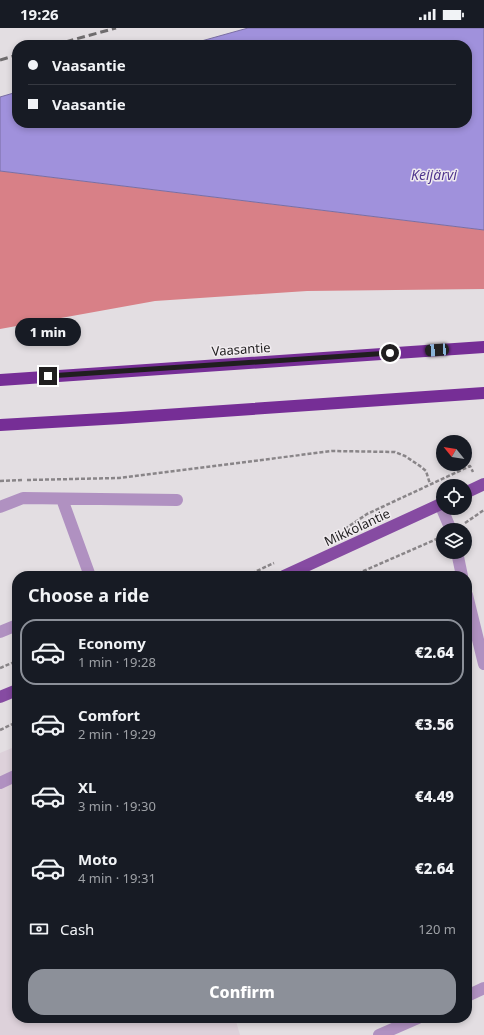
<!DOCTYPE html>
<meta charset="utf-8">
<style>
:root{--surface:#171b24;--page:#242831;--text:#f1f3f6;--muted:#9ea1a6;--line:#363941;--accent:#8c9099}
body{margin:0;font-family:"Noto Sans",sans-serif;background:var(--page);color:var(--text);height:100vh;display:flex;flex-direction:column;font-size:15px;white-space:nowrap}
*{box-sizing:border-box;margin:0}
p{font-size:13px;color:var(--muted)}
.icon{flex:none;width:22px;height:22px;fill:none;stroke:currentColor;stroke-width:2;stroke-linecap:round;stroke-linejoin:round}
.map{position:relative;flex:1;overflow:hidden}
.details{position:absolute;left:12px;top:543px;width:460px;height:452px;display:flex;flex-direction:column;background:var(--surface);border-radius:16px;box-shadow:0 2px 6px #0003}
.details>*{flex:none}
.guide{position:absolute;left:12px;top:12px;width:460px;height:88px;border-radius:16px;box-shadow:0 2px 6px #0003;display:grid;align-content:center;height:88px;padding:0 16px;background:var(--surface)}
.needle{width:26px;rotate:300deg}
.controls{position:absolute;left:436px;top:407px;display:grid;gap:8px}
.controls a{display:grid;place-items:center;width:36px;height:36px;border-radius:50%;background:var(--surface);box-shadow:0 2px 6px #0003;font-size:20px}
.end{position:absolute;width:18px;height:18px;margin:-9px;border:5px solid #201e1f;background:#fff;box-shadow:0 0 0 2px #fff}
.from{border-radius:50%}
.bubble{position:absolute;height:28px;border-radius:14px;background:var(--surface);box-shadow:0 2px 6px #0003;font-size:13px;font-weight:800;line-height:28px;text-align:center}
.car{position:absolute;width:12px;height:24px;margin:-12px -6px;border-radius:5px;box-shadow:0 0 3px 1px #0007;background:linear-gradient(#222 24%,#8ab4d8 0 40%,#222 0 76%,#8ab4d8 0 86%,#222 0)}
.guide b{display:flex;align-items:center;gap:14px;height:38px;font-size:15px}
.guide b+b{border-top:1px solid var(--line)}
.guide i{width:10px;height:10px;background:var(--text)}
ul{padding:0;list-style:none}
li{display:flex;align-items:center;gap:12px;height:66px;margin:0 8px 6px;padding:0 8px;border:2px solid transparent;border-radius:16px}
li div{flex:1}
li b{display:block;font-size:15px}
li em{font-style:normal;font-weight:800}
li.current{border-color:var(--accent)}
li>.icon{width:36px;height:36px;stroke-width:1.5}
h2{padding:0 16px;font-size:18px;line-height:48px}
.pay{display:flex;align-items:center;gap:10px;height:44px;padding:0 16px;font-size:15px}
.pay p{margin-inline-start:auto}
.cta{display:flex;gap:8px;margin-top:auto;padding:8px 16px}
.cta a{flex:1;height:46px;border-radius:16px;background:var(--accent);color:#fff;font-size:16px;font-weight:800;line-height:46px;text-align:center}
.status{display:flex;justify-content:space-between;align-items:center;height:28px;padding:0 20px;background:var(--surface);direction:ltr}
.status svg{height:11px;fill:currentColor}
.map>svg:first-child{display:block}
.built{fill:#ddd1da}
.forest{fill:#d88087}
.water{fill:#a091dc;stroke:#7a6ea3}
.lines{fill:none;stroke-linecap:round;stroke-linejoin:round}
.path{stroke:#898588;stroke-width:2.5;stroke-dasharray:4 2;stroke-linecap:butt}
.minor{stroke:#b091c1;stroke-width:12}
.major{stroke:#864ba2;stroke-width:12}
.highway{stroke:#762e96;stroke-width:12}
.rail{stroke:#6f6c6e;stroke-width:3;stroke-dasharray:8 4;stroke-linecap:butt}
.route{stroke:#201e1f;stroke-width:5}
.labels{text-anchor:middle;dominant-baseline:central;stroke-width:3;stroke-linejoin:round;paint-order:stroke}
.street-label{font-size:13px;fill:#201e1f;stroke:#f0ebef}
.water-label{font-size:14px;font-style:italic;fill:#50368e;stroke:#f0ebef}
</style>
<div class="status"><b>19:26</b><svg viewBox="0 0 49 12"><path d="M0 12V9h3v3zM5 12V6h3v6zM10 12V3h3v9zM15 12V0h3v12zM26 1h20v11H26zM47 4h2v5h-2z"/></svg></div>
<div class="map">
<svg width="484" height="1007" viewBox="0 0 484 1007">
<rect width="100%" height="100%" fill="#e3dee2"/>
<path class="built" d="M17,718V990H235L240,1007H0V725Z"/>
<path class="forest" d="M0,143L484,202V261L307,263L155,273L0,301Z"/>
<path class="water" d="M248,0H484V202L0,143V69L17,64V95H467V17H187Z"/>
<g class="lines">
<path class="path" d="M27,452L119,450L332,423L395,424L405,428L420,438L426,443L430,456
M0,453L22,452
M465,495L484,482
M345,501L367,486L470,438L473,444
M246,548L274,535
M352,548L439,510
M0,640L17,633
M0,702L17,694"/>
<path class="minor" d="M62,471L90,548
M440,476L451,502
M0,479L23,470L177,472
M457,524L462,548
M467,567L484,636
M0,604L17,597
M0,755L17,747
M467,968L484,960
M379,1007L418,990"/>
<path class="major" d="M465,465L484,456
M284,548L443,475
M0,669L17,662"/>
<path class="highway" d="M0,352L484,319
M0,397L121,390L484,365"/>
<path class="rail" d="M54,17L116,0
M0,32L17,27"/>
</g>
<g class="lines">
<path class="route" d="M48,348L390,325"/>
</g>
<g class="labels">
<g class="street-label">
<text transform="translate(241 321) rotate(-4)">Vaasantie</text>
<text transform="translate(357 499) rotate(-25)">Mikkolantie</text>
</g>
<g class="water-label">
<text x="434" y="146">Keijärvi</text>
</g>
</g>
</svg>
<div class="controls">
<a><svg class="needle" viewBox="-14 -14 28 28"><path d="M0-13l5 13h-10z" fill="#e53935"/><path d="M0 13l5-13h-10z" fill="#9ea1a6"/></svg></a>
<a><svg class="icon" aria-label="locate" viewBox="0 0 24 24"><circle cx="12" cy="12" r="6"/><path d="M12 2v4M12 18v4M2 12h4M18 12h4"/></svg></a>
<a><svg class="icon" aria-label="layers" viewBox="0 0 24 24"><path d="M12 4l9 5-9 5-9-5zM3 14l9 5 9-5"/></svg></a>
</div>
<i class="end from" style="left:390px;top:325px"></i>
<i class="end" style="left:48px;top:348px"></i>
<div class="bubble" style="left:15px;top:290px;width:66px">1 min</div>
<i class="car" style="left:437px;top:322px;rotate:266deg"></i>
<div class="guide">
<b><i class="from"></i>Vaasantie</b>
<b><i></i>Vaasantie</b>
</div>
<section class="details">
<h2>Choose a ride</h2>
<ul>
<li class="current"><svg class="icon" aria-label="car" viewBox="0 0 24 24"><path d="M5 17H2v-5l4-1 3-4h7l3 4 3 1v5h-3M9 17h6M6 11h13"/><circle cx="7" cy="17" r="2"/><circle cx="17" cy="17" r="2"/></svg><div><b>Economy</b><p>1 min · 19:28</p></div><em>€2.64</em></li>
<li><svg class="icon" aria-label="car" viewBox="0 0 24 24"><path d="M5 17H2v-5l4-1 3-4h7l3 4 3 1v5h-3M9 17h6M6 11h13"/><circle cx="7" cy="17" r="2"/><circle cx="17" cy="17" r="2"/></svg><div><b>Comfort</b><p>2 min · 19:29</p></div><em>€3.56</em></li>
<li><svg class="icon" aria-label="car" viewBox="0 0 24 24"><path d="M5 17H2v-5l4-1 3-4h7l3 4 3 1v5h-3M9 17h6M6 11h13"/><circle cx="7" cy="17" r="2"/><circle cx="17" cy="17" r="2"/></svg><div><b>XL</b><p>3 min · 19:30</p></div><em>€4.49</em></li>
<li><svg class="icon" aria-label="car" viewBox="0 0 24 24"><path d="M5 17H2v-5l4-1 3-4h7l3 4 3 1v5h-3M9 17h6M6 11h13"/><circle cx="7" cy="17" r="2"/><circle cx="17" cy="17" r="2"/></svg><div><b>Moto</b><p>4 min · 19:31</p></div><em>€2.64</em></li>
</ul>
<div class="pay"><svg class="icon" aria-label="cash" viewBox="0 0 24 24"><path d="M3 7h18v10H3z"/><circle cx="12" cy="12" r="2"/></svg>Cash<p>120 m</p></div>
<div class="cta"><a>Confirm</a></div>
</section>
</div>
